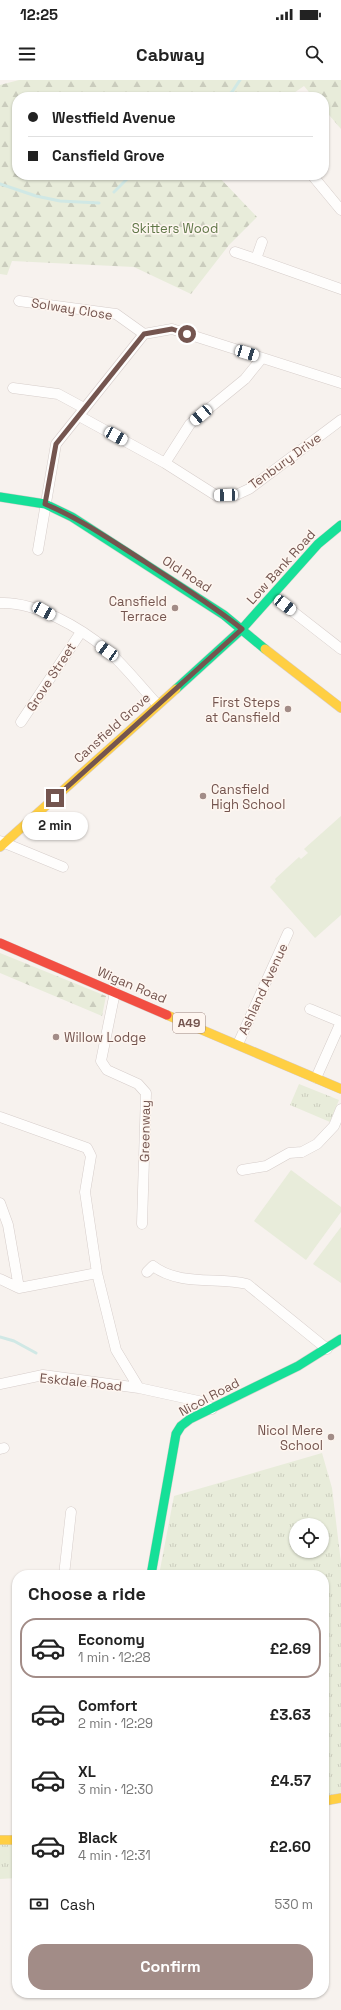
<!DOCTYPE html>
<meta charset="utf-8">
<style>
:root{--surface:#fff;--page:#f6f6f6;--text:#222;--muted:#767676;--line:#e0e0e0;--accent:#a28c87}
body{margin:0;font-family:"Space Grotesk",sans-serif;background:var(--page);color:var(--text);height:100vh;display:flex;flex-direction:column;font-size:15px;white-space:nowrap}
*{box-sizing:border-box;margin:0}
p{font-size:13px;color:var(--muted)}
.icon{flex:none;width:22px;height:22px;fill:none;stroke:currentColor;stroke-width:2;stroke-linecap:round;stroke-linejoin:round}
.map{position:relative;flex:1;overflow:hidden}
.drawer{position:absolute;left:12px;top:1490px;width:317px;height:428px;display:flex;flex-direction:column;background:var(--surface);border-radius:16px;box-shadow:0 1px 3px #0004}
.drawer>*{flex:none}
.banner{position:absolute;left:12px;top:12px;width:317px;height:88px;border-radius:16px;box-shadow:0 1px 3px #0004;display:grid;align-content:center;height:88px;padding:0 16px;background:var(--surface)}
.tools{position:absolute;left:289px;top:1438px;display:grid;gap:8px}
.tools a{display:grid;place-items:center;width:40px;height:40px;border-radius:50%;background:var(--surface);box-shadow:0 1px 3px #0004;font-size:20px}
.end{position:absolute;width:18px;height:18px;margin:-9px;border:5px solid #74554f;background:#fff;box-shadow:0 0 0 2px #fff}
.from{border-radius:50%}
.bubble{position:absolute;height:28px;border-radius:14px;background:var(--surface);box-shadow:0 1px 3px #0004;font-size:13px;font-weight:700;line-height:28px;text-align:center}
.car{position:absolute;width:12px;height:24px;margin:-12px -6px;border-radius:5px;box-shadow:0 0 3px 1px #0007;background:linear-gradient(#fff 24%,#345 0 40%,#fff 0 76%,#345 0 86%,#fff 0)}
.banner b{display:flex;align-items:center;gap:14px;height:38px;font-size:15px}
.banner b+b{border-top:1px solid var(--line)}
.banner i{width:10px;height:10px;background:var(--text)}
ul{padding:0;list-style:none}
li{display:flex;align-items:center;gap:12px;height:60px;margin:0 8px 6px;padding:0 8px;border:2px solid transparent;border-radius:16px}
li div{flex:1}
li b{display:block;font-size:15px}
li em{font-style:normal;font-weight:700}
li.on{border-color:var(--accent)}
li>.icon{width:36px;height:36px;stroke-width:1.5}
h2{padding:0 16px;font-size:18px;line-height:48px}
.pay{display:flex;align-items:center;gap:10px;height:44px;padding:0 16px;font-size:15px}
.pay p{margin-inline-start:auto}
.button{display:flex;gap:8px;margin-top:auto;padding:8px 16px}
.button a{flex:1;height:46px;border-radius:16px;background:var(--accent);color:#fff;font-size:16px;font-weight:700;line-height:46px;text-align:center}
.status{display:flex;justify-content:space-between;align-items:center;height:28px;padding:0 20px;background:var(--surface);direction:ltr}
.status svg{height:11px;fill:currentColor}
header{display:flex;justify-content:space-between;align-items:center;height:52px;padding:0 16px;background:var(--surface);font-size:18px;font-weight:700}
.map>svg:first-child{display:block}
.grass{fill:url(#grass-tufts);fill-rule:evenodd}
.forest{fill:url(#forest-firs)}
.garden{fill:#e8ecda}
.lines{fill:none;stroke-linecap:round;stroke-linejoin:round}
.stream{stroke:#d0e8e5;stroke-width:3}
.street-casing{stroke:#d6cdca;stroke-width:11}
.fast-casing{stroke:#d7cdca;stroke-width:10}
.slow-casing{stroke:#d7cdca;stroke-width:10}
.jam-casing{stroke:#d7cdca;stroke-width:10}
.street{stroke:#fefdfc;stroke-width:10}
.fast{stroke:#16e098;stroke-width:9}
.slow{stroke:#ffcf43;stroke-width:9}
.jam{stroke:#f24e42;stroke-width:9}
.route{stroke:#74554f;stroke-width:5}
.poi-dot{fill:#a28c87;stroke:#fef6f0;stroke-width:1.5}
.labels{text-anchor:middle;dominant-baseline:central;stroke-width:3;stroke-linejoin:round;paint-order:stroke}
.shield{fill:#fef6f0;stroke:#9d857f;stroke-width:1}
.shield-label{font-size:12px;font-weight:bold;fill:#74554f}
.park-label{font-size:13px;fill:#607848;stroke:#fef6f0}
.street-label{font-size:13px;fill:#74554f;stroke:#fef6f0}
.poi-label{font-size:13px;fill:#74554f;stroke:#fef6f0;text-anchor:end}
</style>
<div class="status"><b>12:25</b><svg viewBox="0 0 49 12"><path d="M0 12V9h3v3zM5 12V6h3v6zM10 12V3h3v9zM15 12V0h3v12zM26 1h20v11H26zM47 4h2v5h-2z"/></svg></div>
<header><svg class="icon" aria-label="menu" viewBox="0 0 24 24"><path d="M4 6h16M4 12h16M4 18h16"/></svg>Cabway<svg class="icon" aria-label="search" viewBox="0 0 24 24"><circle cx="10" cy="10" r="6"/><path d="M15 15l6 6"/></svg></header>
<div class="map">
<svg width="341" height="1930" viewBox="0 0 341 1930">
<defs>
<pattern id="grass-tufts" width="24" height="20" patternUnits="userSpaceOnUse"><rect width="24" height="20" fill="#e8ecda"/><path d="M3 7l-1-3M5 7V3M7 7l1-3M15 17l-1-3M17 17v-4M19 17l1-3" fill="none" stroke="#caccbd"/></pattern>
<pattern id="forest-firs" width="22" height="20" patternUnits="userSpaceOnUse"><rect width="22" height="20" fill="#e8ecda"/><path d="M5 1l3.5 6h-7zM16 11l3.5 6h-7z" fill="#caccbd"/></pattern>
</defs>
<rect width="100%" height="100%" fill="#f7f2ee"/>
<path class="grass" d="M299,1004L339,1020L330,1042L290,1025Z
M322,1373L332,1408L341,1483V1713L324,1719V1495H159L174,1416ZM296,1445H322V1471H296Z
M0,1761L17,1762V1798L0,1799Z"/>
<path class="forest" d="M19,0H341V49L324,29V17H313L304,6L288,17H17V95H217L257,137L229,165L191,214L134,187L12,181L7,195L0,194V5Z
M0,873L106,916L102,936L0,893Z"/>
<path class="garden" d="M341,736V835L315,858L270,807L276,801L275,799L299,777L301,779L308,773L304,769Z
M291,1090L341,1127V1132L306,1180L254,1141Z
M341,1147V1203L313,1184Z"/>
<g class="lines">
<path class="stream" d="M226,17L232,12L240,0
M0,104L36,116L60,121L99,123
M114,112L131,95
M0,1257L14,1261L36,1273"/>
<g class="street-casing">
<path id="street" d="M312,95L341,130
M235,172L256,179L262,162
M256,179L341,209
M19,221L116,234L144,254
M13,308L58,314L84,328
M79,336L165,383L217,416L236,415L249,409L341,340
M165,383L190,344L245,299L262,278
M38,470L56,364L144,254L172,249L341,303
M273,516L341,569
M0,523C35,521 81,548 107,570C125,586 141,607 157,624
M21,642L81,552
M0,761L63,787
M115,912L101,981L107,990L138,1004L146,1013L142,1144
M310,929L341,942
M238,964L288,853
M316,998L341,942
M0,1037L87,1068L91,1076L85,1112L97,1193L116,1270L139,1308
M242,1090L266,1086L289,1073L302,1072L317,1064L334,1046L341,1029
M0,1123L8,1145L19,1208L97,1193
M147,1192L153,1186C179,1206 217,1197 247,1204L327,1269
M0,1199L19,1208
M0,1304L43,1295L139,1308L203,1322L212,1329
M0,1369L4,1368
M64,1495L71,1432"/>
</g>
<g class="fast-casing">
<path id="fast" d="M0,417L45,424L72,437L224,535L265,569
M176,609L242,549L318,464L341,445
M151,1495L176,1354L181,1346L190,1339L298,1286L341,1259"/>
</g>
<g class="slow-casing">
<path id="slow" d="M265,569L341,628
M0,767L176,609
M167,935L341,1009
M324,1721L341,1718
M0,1760H17"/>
</g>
<g class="jam-casing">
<path id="jam" d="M0,863L167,935"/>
</g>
<use href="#street" class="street"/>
<use href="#fast" class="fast"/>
<use href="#slow" class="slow"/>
<use href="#jam" class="jam"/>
</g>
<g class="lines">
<path class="route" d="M55,718L242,549C211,524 178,504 145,482C112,461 81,439 45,424L56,364L144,254L172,249L187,254"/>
</g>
<g class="poi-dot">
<circle cx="175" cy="528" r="4"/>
<circle cx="288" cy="629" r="4"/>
<circle cx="203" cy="716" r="4"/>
<circle cx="56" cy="957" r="4"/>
<circle cx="331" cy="1357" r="4"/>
</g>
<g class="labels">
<rect class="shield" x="173" y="933" width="32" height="20" rx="3"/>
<g class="shield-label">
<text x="189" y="943">A49</text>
</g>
<g class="park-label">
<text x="175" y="148">Skitters Wood</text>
</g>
<g class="street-label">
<text transform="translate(72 229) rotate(9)">Solway Close</text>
<text transform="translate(285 381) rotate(-36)">Tenbury Drive</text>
<text transform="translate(281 487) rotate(-48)">Low Bank Road</text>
<text transform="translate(187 494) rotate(33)">Old Road</text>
<text transform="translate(51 597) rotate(-57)">Grove Street</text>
<text transform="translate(112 648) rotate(-42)">Cansfield Grove</text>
<text transform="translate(132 905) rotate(23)">Wigan Road</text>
<text transform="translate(263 909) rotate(-65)">Ashland Avenue</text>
<text transform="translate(145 1051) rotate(-89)">Greenway</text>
<text transform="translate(81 1302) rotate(6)">Eskdale Road</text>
<text transform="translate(209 1317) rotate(-28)">Nicol Road</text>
</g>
<g class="poi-label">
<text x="167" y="521">Cansfield<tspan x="167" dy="15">Terrace</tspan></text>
<text x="280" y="622">First Steps<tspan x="280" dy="15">at Cansfield</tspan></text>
<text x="211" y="709" text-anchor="start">Cansfield<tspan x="211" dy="15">High School</tspan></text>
<text x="64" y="957" text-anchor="start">Willow Lodge</text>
<text x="323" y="1350">Nicol Mere<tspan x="323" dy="15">School</tspan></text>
</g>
</g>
</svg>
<div class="tools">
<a><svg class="icon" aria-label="locate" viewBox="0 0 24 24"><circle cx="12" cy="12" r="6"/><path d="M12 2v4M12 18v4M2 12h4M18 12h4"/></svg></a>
</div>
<i class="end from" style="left:187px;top:254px"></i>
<i class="end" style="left:55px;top:718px"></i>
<div class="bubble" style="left:22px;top:732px;width:66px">2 min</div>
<i class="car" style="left:247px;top:273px;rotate:107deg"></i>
<i class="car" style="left:201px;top:335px;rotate:230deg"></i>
<i class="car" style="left:116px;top:356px;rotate:119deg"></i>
<i class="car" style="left:226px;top:415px;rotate:268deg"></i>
<i class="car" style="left:285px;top:525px;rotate:128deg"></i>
<i class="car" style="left:44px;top:531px;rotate:119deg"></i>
<i class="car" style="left:107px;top:571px;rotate:305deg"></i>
<div class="banner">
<b><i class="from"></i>Westfield Avenue</b>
<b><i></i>Cansfield Grove</b>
</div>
<section class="drawer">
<h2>Choose a ride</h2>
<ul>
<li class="on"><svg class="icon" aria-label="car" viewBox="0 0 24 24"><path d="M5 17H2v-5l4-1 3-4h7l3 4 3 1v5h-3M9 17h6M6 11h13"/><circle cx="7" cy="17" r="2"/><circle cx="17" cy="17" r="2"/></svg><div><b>Economy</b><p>1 min · 12:28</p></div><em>£2.69</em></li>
<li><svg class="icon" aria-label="car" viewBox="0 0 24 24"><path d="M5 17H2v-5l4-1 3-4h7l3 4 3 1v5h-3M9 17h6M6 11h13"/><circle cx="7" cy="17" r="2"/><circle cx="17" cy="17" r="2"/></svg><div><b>Comfort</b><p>2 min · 12:29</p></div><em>£3.63</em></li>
<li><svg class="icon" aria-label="car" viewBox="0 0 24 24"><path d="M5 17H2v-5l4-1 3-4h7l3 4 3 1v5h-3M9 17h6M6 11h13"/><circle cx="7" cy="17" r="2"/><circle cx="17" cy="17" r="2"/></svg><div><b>XL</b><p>3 min · 12:30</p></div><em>£4.57</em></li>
<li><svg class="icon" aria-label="car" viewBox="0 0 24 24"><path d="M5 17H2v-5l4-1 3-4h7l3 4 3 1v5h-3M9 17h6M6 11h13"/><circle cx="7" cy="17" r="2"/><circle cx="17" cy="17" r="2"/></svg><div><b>Black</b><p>4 min · 12:31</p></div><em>£2.60</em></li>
</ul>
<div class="pay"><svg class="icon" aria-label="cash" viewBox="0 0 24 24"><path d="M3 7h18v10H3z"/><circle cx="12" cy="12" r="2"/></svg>Cash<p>530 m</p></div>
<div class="button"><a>Confirm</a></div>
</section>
</div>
